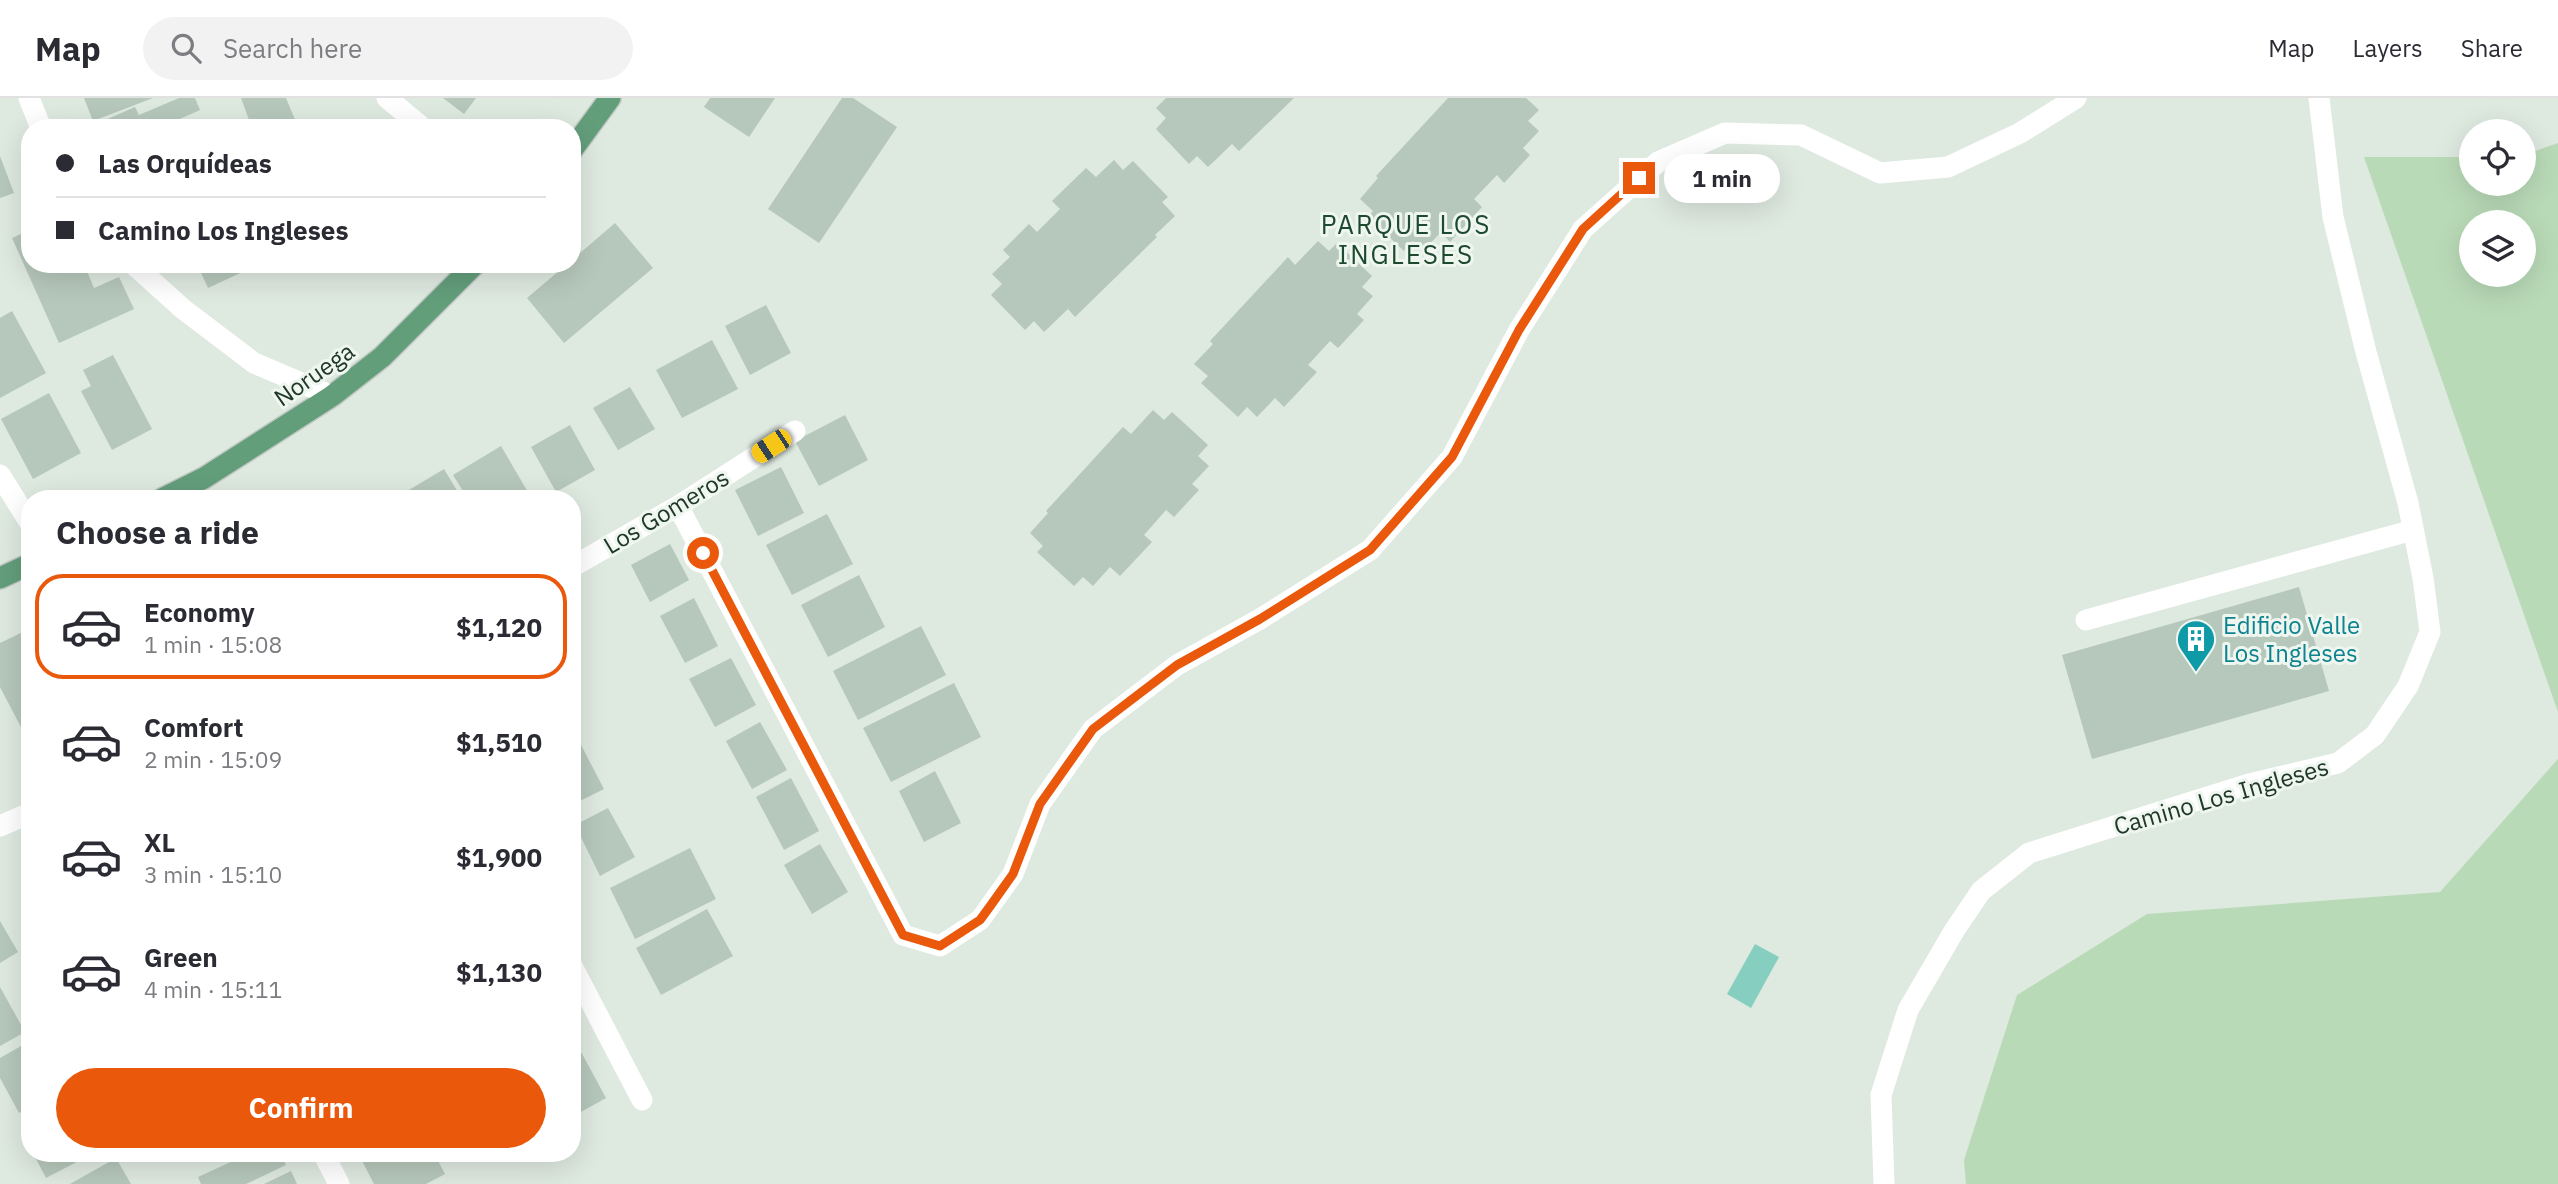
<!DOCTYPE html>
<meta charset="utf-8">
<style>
:root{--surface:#fff;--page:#f2f2f3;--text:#2b2b33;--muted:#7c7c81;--line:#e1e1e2;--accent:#ea580c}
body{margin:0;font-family:"IBM Plex Sans",sans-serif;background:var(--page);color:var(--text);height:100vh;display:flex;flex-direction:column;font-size:26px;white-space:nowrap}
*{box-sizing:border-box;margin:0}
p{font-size:23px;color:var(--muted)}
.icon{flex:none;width:38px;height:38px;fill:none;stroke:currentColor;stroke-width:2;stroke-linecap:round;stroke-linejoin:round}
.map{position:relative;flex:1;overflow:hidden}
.sheet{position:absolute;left:21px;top:392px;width:560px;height:672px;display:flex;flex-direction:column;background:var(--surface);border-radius:28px;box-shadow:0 7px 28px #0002}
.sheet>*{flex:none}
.top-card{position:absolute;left:21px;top:21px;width:560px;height:154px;border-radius:28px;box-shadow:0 7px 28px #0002;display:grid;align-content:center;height:154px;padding:0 35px;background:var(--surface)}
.buttons{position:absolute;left:2459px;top:21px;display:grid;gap:14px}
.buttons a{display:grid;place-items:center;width:77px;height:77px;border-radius:50%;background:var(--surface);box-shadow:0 7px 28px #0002;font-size:35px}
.end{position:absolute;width:32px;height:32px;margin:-16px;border:9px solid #ea580c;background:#fff;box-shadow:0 0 0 4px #fff}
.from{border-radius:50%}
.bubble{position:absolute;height:49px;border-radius:24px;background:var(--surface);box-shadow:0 7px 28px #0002;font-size:23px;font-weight:800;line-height:49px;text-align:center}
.car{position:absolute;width:21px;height:42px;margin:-21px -10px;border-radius:9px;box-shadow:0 0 5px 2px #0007;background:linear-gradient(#f5c518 24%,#345 0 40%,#f5c518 0 76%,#345 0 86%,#f5c518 0)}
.top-card b{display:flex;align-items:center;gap:24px;height:66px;font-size:26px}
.top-card b+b{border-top:2px solid var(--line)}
.top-card i{width:18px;height:18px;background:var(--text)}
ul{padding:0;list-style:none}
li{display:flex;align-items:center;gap:21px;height:105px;margin:0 14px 10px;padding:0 21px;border:4px solid transparent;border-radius:28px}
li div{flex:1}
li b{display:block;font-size:26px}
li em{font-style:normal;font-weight:800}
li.current{border-color:var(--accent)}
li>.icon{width:63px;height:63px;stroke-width:1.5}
h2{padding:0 35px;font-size:32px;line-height:84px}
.cta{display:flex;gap:14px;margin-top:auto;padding:14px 35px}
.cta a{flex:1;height:80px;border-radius:42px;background:var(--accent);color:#fff;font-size:28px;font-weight:800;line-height:80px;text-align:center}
header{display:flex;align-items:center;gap:42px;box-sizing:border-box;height:98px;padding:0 35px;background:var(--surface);border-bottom:2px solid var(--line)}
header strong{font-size:33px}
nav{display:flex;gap:38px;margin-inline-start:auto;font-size:24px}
.search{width:490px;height:63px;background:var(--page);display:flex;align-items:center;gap:18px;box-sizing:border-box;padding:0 24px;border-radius:38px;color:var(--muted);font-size:26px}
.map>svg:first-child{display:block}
.green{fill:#b9dab7;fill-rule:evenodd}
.water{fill:#86cec0}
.building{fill:#b6c7bb}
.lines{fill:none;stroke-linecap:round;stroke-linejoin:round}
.major-casing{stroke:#c1c7c3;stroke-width:24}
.minor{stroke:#fff;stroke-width:21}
.major{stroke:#639e7b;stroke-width:21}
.route{stroke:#ea580c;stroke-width:9}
.labels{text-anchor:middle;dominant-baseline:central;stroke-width:6;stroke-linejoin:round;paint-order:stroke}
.street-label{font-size:24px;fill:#203829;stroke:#eef6ef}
.culture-label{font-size:24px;fill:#0d838f;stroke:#eef6ef;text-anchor:start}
.neighbourhood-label{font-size:26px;letter-spacing:2px;fill:#1d492f;stroke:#eef6ef}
</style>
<header>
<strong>Map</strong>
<div class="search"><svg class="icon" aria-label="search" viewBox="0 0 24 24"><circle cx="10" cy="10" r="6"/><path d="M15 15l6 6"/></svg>Search here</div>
<nav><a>Map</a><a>Layers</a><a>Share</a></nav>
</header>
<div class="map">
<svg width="2558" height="1086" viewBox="0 0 2558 1086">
<rect width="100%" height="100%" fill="#dee9e0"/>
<path class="green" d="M2558,45V614L2364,59H2471V86H2524V57ZM2471,124H2524V177H2471Z
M2558,661V1086H1966L1964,1062L2017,897L2147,816L2440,794Z"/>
<path class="water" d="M1755,846L1779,859L1751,910L1727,896Z"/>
<path class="building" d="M84,0H153L93,23Z
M179,0H195L200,12L173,24L176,30H87L135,9L139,17Z
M241,0H286L298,29L252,30Z
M443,0H476L464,16Z
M710,0H775L749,39L704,9Z
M842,0H853L897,29L819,145L768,111Z
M1166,0H1294L1239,53L1232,46L1208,69L1197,58L1189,66L1156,31L1166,20L1156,10Z
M1448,0H1526L1539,12L1528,23L1539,33L1523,50L1530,57L1504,85L1497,77L1474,101L1482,109L1450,144L1441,134L1423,153L1413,143L1404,153L1368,119L1373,113L1360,101L1378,80L1376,78Z
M0,58L14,95L0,100Z
M1114,62L1123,72L1133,63L1168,99L1162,104L1175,118L1155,137L1157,139L1075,219L1068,211L1044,234L1034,223L1025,232L991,197L1002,186L992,176L1010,159L1003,152L1029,126L1037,134L1060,111L1052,103L1086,70L1096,79Z
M615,125L653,170L564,245L527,200L567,166H572V162Z
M30,132V166H84L94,190L119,179L134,211L59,245L12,140Z
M1318,143L1329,153L1337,145L1372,178L1362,189L1373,198L1357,216L1364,222L1338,250L1330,243L1308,267L1317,274L1284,309L1275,300L1257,319L1247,309L1238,319L1201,285L1208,278L1194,266L1213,246L1210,243L1288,159L1295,167Z
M197,166H260L208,190Z
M766,207L791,255L750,277L725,228Z
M12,213L46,275L0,300V220Z
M712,242L738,291L682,320L656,272Z
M113,257L152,331L112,352L81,293L91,288L83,272Z
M630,289L655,331L618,352L593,310Z
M49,295L81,355L33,381L1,321Z
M1153,312L1164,322L1172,314L1208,347L1198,358L1209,368L1192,386L1199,392L1174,419L1166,412L1144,437L1152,444L1120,478L1110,469L1093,488L1083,479L1074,488L1037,454L1043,448L1030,435L1048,415L1046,413L1123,329L1131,336Z
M845,317L868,362L819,388L795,343Z
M570,327L595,372L556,394L531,349Z
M501,348L532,401H468L453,377Z
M781,369L804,415L758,438L735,392Z
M444,371L462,401H394Z
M827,416L853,466L792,497L766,447Z
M670,446L689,482L650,504L631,467Z
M859,477L885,529L828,559L801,507Z
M2299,489L2329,593L2092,661L2062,557Z
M694,500L718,548L685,565L660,518Z
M921,528L946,577L858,622L833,573Z
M27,532L30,537V630L23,633L0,589V545Z
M731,560L756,607L715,629L689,581Z
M954,585L981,639L891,684L863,630Z
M760,624L787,672L752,691L726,643Z
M580,645L604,691L572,707V650Z
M935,673L961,725L924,744L899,693Z
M791,680L819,733L784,752L756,699Z
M608,710L635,759L600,778L575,727Z
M820,746L848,794L812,816L784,767Z
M690,750L716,801L635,841L610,790Z
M707,811L733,858L661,897L636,850Z
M0,823L18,854L0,865Z
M0,889L25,934L0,948Z
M30,943V1009L19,1015L0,980V960Z
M580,952L606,1000L572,1019V957Z
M33,1055H94L46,1080Z
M234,1055H280L286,1067L246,1086H201L198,1079L237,1061Z
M358,1055H434L445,1076L426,1086H374Z
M116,1060L131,1086H70Z
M291,1073L297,1086H264Z"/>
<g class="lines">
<g class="major-casing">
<path id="major" d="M572,52L610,0
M162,401L204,380L332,298L382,259L475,166
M0,480L30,466"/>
</g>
<path class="minor" d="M29,0L41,30
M387,0L423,30
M133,166L183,211L254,265L332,298
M0,377L30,425
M678,408L903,837L940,848L980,822L1013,776L1040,706L1093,631L1177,567L1260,521L1370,452L1452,359L1519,232L1583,131L1658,64L1725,35L1801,37L1880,75L1948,69L2020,35L2076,0
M572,469L678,408L795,333
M2086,522L2413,432
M0,728L30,715
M572,868L642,1002
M323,1055L339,1086
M1884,1086L1881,997L1908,912L1954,833L1981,793L2029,755L2249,686L2338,665L2375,637L2408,588L2430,534L2423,480L2408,405L2366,254L2333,119L2319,0"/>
<use href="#major" class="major"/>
</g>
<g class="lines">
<path class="route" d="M703,455L903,837L940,848L980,822L991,807L1013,776L1040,706L1093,631L1177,567L1260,521L1370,452L1452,359L1519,232L1583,131L1639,80"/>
</g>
<defs>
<g id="building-pin" transform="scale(2.0125)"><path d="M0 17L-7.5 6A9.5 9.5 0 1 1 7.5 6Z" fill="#0f9aa8" stroke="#eef6ef"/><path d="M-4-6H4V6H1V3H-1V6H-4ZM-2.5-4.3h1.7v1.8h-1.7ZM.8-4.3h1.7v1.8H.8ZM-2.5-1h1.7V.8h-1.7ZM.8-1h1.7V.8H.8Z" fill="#fff"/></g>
</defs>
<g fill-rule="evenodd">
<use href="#building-pin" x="2196" y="541"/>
</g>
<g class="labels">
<g class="street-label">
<text transform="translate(314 276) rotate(-35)">Noruega</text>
<text transform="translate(666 413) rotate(-31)">Los Gomeros</text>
<text transform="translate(2221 698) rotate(-16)">Camino Los Ingleses</text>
</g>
<g class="culture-label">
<text x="2223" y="527">Edificio Valle<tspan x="2223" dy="28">Los Ingleses</tspan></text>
</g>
<g class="neighbourhood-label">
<text x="1406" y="126">PARQUE LOS<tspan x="1406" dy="30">INGLESES</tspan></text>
</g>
</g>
</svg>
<div class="buttons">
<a><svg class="icon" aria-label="locate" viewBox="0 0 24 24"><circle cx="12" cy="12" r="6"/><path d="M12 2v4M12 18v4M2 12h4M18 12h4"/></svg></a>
<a><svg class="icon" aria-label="layers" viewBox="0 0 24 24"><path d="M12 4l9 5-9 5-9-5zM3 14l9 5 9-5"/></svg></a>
</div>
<i class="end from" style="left:703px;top:455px"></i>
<i class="end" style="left:1639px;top:80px"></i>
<div class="bubble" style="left:1664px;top:56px;width:116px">1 min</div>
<i class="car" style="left:771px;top:348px;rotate:237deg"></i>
<div class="top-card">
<b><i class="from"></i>Las Orquídeas</b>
<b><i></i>Camino Los Ingleses</b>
</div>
<section class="sheet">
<h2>Choose a ride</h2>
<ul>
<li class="current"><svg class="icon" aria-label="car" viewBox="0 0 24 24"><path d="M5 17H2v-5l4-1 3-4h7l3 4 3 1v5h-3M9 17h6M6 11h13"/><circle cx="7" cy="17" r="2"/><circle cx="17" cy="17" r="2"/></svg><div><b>Economy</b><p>1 min · 15:08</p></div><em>$1,120</em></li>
<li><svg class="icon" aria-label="car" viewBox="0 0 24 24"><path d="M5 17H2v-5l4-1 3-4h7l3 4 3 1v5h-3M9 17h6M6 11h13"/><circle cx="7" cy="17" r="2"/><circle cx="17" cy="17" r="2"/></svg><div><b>Comfort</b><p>2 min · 15:09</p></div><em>$1,510</em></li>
<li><svg class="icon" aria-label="car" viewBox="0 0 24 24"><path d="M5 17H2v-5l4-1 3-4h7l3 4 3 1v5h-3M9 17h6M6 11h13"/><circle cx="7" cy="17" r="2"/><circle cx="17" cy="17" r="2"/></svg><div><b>XL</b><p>3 min · 15:10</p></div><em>$1,900</em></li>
<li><svg class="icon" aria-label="car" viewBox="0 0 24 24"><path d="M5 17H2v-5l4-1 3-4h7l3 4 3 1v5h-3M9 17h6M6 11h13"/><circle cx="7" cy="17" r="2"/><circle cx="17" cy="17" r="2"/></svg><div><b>Green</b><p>4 min · 15:11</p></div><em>$1,130</em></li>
</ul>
<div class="cta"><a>Confirm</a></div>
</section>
</div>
